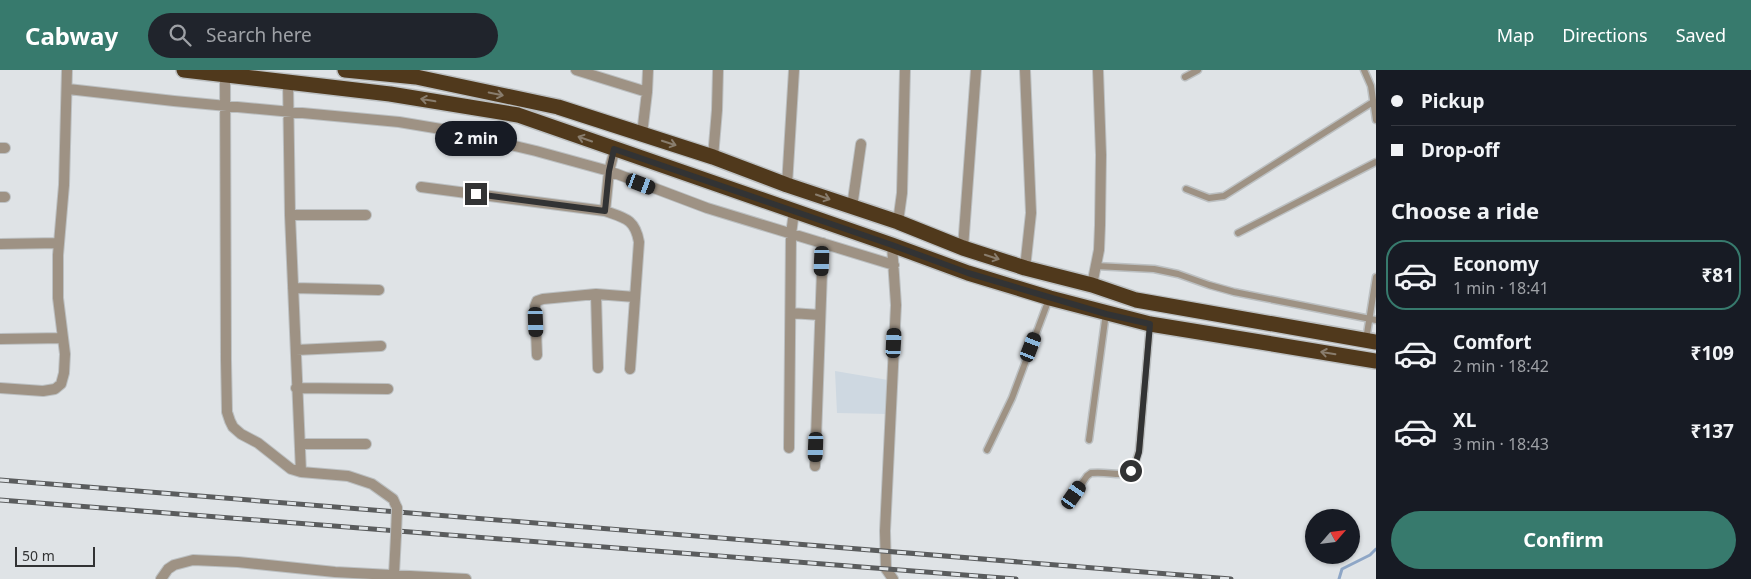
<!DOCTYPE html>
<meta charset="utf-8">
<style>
:root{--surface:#171b24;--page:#20242c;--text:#f1f3f6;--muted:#9ea1a6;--line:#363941;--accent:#377a6d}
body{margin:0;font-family:"Noto Sans",sans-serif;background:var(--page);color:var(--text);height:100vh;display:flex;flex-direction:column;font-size:19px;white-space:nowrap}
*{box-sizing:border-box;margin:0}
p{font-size:16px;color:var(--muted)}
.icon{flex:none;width:28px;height:28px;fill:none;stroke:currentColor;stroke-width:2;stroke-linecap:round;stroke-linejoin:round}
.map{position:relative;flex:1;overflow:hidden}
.details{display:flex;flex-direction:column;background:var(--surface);width:375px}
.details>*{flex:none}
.banner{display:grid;align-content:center;height:110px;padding:0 15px;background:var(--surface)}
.needle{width:32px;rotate:62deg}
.tools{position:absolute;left:1305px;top:439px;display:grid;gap:10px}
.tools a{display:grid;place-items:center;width:55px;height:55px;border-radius:50%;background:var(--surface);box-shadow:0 1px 4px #0004;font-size:25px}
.scale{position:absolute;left:15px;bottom:12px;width:80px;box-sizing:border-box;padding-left:5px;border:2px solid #323334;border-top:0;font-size:14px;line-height:18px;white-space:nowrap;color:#323334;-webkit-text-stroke:4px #dfe3e6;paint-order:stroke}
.end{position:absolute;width:22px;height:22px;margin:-11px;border:6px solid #323334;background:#fff;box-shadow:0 0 0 2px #fff}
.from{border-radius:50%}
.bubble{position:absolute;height:35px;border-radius:18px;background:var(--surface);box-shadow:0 1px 4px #0004;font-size:16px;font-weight:700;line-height:35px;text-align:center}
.car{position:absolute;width:15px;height:30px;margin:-15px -8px;border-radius:6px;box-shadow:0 0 4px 1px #0007;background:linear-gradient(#222 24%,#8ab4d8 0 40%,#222 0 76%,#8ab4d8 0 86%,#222 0)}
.banner b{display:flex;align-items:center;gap:18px;height:48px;font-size:19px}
.banner b+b{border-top:1px solid var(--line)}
.banner i{width:12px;height:12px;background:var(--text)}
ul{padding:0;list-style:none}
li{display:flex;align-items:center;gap:15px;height:70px;margin:0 10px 8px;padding:0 5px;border:2px solid transparent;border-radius:20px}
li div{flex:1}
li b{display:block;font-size:19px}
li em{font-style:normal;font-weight:700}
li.current{border-color:var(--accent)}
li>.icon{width:45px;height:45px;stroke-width:1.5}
h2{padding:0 15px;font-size:22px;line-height:60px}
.action{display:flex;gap:10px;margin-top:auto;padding:10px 15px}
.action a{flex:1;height:58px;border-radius:30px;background:var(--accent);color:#fff;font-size:20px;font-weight:700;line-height:58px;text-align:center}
header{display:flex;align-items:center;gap:30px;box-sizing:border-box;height:70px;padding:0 25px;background:var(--accent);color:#fff}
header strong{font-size:24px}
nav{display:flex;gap:28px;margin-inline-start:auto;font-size:18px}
.search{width:350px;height:45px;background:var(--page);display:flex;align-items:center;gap:12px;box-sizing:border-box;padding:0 18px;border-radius:28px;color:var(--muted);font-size:19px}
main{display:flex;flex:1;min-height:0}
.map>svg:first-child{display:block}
.built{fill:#ced8e1}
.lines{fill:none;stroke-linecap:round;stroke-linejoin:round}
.stream{stroke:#8ea6c6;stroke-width:3}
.lane-casing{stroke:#bcc0c2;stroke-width:9}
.street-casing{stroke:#bcc0c2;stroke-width:12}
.highway-casing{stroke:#bcc0c2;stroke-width:18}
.lane{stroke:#9e9284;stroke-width:6}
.street{stroke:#9e9284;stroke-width:10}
.highway{stroke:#50391c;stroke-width:15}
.rail-casing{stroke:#5a5c5d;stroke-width:5}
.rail{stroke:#dfe3e6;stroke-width:3;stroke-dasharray:9;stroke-linecap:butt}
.street-bridge-casing{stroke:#bcc0c2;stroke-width:12;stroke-linecap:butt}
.street-bridge{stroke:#9e9284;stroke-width:10}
.oneway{stroke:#897d6d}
.route{stroke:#323334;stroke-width:6}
</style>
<header>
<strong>Cabway</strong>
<div class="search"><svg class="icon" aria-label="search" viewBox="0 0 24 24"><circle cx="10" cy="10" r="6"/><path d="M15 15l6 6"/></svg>Search here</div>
<nav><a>Map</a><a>Directions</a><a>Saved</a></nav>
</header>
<main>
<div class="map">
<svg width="1376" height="509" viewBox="0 0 1376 509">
<rect width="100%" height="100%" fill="#dfe3e6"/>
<path class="built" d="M835,301L888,310L887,344L837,343Z"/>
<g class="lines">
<path class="stream" d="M1339,509L1342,499L1370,485L1376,479"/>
<g class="lane-casing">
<path id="lane" d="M1364,0L1371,16L1376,50
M1185,7L1198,0
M1186,119L1209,128L1224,126L1373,32
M1238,163L1376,92
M1096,196L1154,199L1178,204L1209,215L1234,222L1376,250
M1366,270L1376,207
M1089,370L1106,243
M987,380L1012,328L1049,229
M1074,425L1087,406L1091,403C1118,400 1130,416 1139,381L1150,254"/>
</g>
<g class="street-casing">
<path id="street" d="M576,0L647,22
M225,5L226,290L227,342L230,351L233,357L241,364L258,373L291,399L301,402L348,406L372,414L393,429L397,438
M288,12L290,145L301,402
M68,19L174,31L399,52L447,60L536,81L609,101L707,138L894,195
M642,64L647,22L648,0
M0,78H5
M615,79L609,101L605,141C625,148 635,149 639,172L630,299
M713,87L717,40L718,0
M787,115L794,0
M421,117L605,141
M0,127H5
M852,137L861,74
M290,145H366
M898,152L902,123L905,0
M0,174L59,173
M892,175L896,235L885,461L886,499L893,509
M963,178L976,0
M1025,198L1031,143L1025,0
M1092,215L1099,180L1100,155L1101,85L1098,0
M293,218L379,220
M596,224L598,298
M791,243L820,245
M0,269L63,268
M296,280L381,276
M537,285L535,236L537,231L543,229L596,224L635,227
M0,318L43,321L55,319L61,314L64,303L65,284L58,228V185L64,115L67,0
M296,318L388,319
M300,374H366
M789,378L791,164L794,142
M815,396L823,173
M394,504L396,465
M161,509L168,499L174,495L193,490L238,492L335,502L466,509"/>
</g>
<g class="highway-casing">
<path id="highway" d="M184,0L390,24L518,45L892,175L968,203L1050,228L1150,254L1376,291
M345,0L416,7L558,37L713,87L787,115L898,152L963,178L1025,198L1092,215L1136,230L1376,272"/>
</g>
<use href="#lane" class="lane"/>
<use href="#street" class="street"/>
<use href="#highway" class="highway"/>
<g class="rail-casing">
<path id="rail" d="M0,410L1231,509
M0,430L1016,509"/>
</g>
<use href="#rail" class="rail"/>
<g class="street-bridge-casing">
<path id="street-bridge" d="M396,465L397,438"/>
</g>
<use href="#street-bridge" class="street-bridge"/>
</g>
<defs><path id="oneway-shaft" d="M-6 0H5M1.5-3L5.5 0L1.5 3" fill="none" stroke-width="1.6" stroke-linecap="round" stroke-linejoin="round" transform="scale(1.25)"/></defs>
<g class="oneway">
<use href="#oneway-shaft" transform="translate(496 24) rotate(12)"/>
<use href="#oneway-shaft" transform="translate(428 30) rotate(-170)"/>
<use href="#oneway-shaft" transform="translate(585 69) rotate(-161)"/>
<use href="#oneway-shaft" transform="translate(669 73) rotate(18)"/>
<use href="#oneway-shaft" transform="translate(823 127) rotate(19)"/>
<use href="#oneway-shaft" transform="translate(992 187) rotate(18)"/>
<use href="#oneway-shaft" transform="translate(1328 283) rotate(-171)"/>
</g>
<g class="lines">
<path class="route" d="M476,124L605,141L609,101L614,79L892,175L968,203L1106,244L1150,254L1139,382L1135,395L1131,401"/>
</g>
</svg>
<div class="tools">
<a><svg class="needle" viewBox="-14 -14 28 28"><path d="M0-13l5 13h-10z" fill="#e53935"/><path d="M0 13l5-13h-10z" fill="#9ea1a6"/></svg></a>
</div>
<div class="scale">50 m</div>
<i class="end from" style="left:1131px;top:401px"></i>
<i class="end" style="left:476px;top:124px"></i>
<div class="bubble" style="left:435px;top:51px;width:82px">2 min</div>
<i class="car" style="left:641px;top:114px;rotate:111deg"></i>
<i class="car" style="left:822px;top:191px;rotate:182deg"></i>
<i class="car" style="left:536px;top:252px;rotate:178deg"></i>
<i class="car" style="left:894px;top:273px;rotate:3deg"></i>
<i class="car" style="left:1031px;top:277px;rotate:21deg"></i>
<i class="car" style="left:816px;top:377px;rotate:182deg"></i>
<i class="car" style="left:1074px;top:425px;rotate:35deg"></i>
</div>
<section class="details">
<div class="banner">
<b><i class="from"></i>Pickup</b>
<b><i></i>Drop-off</b>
</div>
<h2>Choose a ride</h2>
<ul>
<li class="current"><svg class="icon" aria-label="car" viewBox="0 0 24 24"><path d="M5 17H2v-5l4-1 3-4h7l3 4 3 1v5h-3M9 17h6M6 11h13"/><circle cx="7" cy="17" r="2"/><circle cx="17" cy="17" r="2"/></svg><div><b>Economy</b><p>1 min · 18:41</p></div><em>₹81</em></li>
<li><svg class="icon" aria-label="car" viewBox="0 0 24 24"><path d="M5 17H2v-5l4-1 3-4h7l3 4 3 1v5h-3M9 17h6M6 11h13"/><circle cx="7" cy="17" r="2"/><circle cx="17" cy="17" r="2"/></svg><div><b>Comfort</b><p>2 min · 18:42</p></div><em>₹109</em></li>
<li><svg class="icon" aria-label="car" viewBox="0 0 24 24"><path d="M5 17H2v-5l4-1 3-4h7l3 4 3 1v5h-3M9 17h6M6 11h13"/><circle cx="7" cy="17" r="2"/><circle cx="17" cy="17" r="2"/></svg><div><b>XL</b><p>3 min · 18:43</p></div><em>₹137</em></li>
</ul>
<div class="action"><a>Confirm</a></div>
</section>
</main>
